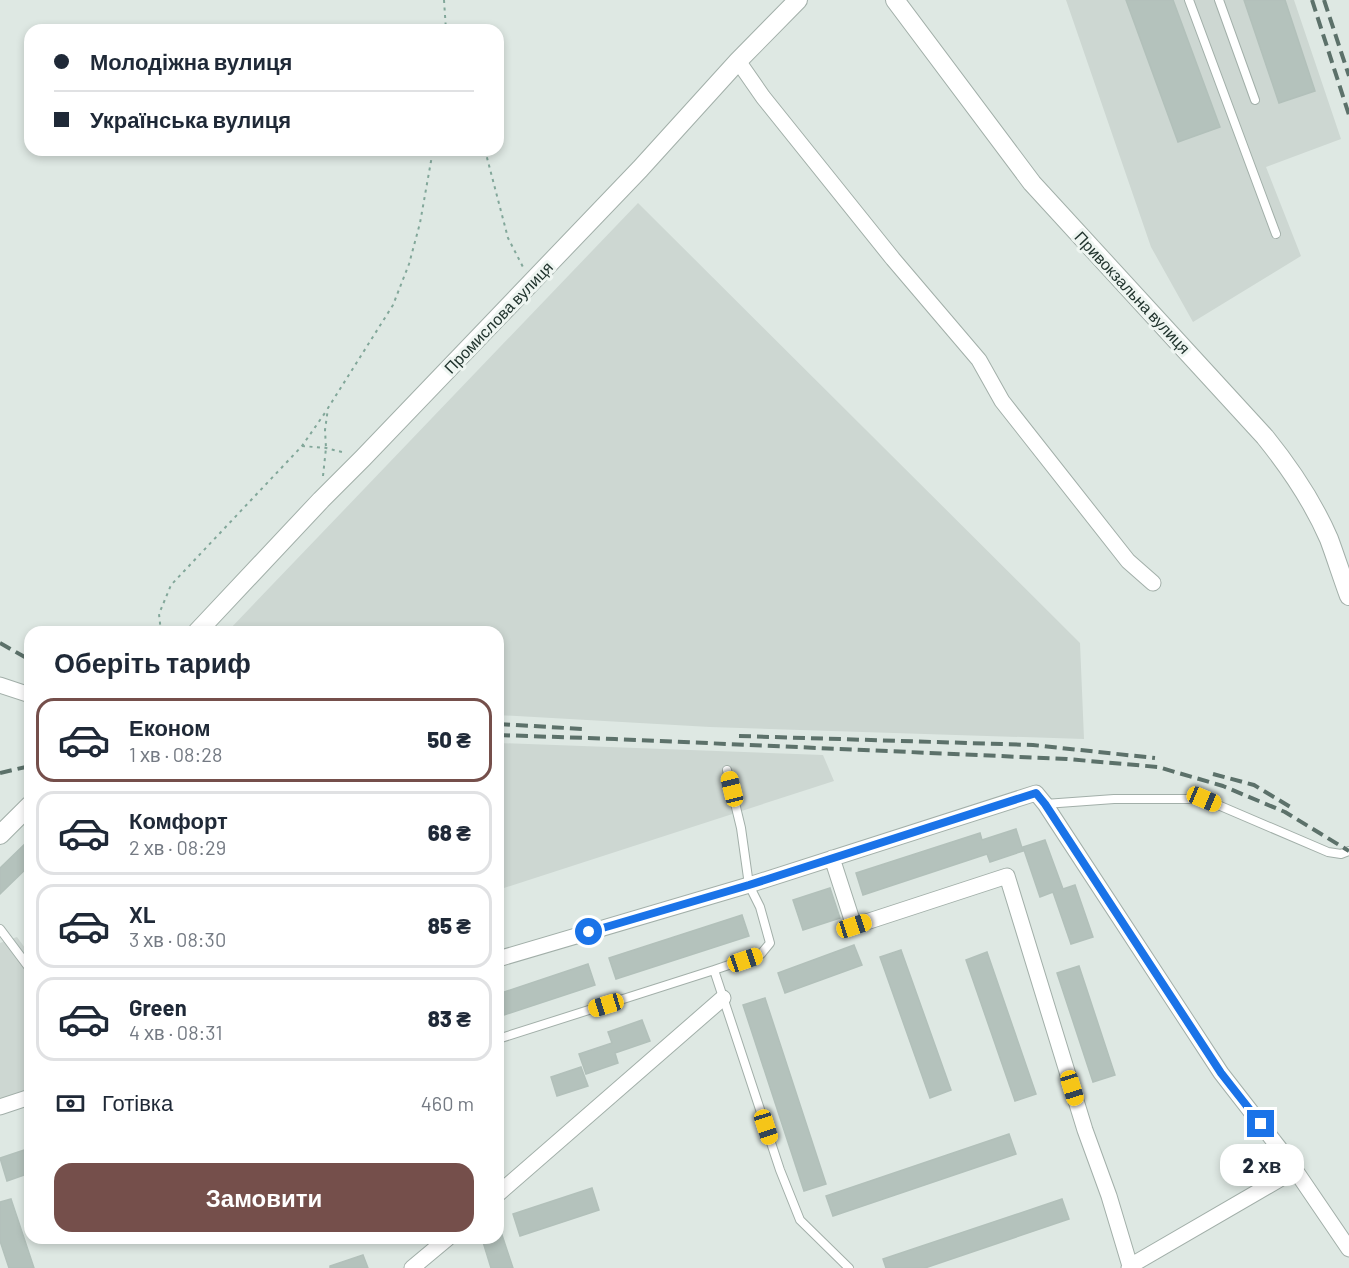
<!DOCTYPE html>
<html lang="uk">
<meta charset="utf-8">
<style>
:root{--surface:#fff;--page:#f6f6f7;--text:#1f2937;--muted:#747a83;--line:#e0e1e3;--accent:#754f4b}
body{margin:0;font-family:Barlow,sans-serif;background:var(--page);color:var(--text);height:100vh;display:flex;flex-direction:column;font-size:22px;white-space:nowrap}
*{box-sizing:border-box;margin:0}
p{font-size:20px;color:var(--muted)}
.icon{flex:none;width:33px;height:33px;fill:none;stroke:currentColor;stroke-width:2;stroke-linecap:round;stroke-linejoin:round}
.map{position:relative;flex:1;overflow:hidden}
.drawer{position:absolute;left:24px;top:626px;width:480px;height:618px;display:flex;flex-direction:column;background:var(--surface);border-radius:18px;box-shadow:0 3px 9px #0003}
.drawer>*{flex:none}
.guide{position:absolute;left:24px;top:24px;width:480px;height:132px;border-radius:18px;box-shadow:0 3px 9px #0003;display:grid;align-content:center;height:132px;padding:0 30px;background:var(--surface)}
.end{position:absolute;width:27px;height:27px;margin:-14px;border:8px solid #1a73e8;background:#fff;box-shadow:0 0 0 3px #fff}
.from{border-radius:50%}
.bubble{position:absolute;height:42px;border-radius:18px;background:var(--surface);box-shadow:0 3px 9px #0003;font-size:20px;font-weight:800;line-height:42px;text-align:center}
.car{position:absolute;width:18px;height:36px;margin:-18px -9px;border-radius:8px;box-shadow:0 0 4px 2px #0007;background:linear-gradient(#f5c518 24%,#345 0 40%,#f5c518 0 76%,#345 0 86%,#f5c518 0)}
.guide b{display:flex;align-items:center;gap:21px;height:57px;font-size:22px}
.guide b+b{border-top:2px solid var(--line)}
.guide i{width:15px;height:15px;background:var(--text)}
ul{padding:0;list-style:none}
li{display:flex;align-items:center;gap:18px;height:84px;margin:0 12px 9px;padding:0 18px;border:3px solid var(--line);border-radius:18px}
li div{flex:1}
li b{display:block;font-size:22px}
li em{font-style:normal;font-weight:800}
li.selected{border-color:var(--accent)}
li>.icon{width:54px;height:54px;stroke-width:1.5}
h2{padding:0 30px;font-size:27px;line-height:72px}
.pay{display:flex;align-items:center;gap:15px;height:66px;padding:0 30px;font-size:22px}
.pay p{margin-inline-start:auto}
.button{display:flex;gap:12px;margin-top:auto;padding:12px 30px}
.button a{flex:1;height:69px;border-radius:18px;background:var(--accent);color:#fff;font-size:24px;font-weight:800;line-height:69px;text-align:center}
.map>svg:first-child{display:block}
.built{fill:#cdd7d2}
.building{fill:#b4c2bc;stroke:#b2c0ba;stroke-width:1.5}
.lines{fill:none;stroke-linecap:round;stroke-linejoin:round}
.service-casing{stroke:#a2afa9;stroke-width:10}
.minor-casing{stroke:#a2afa9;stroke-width:17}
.tertiary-casing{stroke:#a2afa9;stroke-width:20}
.path{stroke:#82a79a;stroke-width:2;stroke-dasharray:3 4.5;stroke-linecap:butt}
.service{stroke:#fff;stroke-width:8}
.minor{stroke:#fff;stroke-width:15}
.tertiary{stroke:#fff;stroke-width:18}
.rail{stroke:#5c716a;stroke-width:4;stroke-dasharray:12 6;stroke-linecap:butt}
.route{stroke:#1a73e8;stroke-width:8}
.labels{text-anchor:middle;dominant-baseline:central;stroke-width:6;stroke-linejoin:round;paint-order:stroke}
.street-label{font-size:16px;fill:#22352f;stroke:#eef5f1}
</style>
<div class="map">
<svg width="1349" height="1268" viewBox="0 0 1349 1268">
<rect width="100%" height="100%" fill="#dee8e3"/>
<path class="built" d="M1066,0H1294L1341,139L1266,167L1301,256L1193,322L1151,247Z
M638,203L1080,643L1084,739L710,727L498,715V632L228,631Z
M498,743L823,755L834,781L498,890Z
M17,937L30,955V1093L0,1103V943Z"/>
<path class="building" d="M1126,0H1173L1220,127L1178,142Z
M1244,0H1285L1315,91L1279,103Z
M1016,829L1023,851L990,862L987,854L863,895L856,873L980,833L982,840Z
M30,839V865L0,894V868Z
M1045,840L1063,889L1075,885L1093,937L1071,944L1053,892L1040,897L1023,847Z
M830,888L840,918L803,930L793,900Z
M742,915L749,936L616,979L609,958Z
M854,945L862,965L785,993L778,973Z
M901,950L951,1090L930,1098L880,957Z
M987,952L1036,1094L1015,1101L966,960Z
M588,964L595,985L498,1017V994Z
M1079,966L1115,1075L1093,1082L1057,973Z
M765,998L826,1184L804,1191L743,1005Z
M642,1020L650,1041L615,1053L618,1063L586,1074L579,1054L612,1043L608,1032Z
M581,1067L588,1086L557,1096L551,1077Z
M1009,1134L1016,1154L833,1216L826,1196Z
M30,1148V1173L7,1181L0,1158Z
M592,1188L599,1210L520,1236L513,1214Z
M11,1199L34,1268H9L0,1241V1202Z
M1062,1199L1069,1219L925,1268H886L883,1259Z
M502,1235L513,1268H491L483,1242Z
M363,1255L368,1268H330V1266Z"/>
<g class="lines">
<g class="service-casing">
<path id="service" d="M1189,0L1276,234
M1219,0L1255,100
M1045,804L1114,799H1204L1328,852L1341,854L1349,851
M0,929L30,969
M714,970L780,1170L800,1220L849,1268
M498,1039L714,970L761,954L770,943L760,907L749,885L741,828L727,770"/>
</g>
<g class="minor-casing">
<path id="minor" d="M738,61L763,97L893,259L979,360L1002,401L1128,561L1153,583
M0,685L30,695
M832,858L854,926L1007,876L1085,1130L1109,1196L1130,1266
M498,959L749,885L1036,793L1045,804L1221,1073L1287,1158L1349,1249
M0,1107L30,1097
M498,1194L723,998
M412,1268L448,1238
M1129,1268L1130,1266L1280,1179L1285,1172L1287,1158"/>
</g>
<g class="tertiary-casing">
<path id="tertiary" d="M895,0L1032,183L1265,437C1290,468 1313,502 1329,539C1336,558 1342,577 1349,596
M197,632L321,500L363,458L640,169L738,61L798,0
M0,835L30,805"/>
</g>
<path class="path" d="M444,0L446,30
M485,150L508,238L524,269
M302,446L326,448L346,453
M323,476L326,448L325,430L328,408L393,305L409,264L420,223L433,150
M161,632L159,614L171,585L302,446L327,410"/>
<use href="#service" class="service"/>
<use href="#minor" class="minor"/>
<use href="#tertiary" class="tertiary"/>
<path class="rail" d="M1312,0L1349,115
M1324,0L1349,76
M0,643L30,660
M498,724L583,729
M498,735L615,739L1067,759L1158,767L1223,786L1285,812L1349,851
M739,736L1033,745L1155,758
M0,773L30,766
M1213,774L1254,785L1292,808"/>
</g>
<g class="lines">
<path class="route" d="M589,932L749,885L1036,793L1045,804L1221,1073L1261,1124"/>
</g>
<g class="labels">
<g class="street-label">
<text transform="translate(1133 292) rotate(47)">Привокзальна вулиця</text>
<text transform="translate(498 317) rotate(-46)">Промислова вулиця</text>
</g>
</g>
</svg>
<i class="end from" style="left:589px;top:932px"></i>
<i class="end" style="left:1261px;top:1124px"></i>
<div class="bubble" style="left:1220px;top:1144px;width:84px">2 хв</div>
<i class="car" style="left:732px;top:789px;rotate:346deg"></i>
<i class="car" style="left:1204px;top:799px;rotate:113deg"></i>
<i class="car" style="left:854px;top:926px;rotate:72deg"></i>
<i class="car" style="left:745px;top:960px;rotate:71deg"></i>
<i class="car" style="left:606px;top:1005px;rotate:253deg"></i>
<i class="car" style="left:1072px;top:1088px;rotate:163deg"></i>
<i class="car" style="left:766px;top:1127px;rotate:162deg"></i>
<div class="guide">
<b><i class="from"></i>Молодіжна вулиця</b>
<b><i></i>Українська вулиця</b>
</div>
<section class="drawer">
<h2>Оберіть тариф</h2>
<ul>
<li class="selected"><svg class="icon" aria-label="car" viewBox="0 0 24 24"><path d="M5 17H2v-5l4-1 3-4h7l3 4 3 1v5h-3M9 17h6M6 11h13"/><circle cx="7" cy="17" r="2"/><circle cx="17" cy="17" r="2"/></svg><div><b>Економ</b><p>1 хв · 08:28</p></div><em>50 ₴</em></li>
<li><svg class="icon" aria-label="car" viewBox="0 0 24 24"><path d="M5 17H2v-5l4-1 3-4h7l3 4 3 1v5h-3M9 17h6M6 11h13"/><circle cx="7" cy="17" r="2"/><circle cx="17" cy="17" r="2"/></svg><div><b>Комфорт</b><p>2 хв · 08:29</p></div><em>68 ₴</em></li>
<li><svg class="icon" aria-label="car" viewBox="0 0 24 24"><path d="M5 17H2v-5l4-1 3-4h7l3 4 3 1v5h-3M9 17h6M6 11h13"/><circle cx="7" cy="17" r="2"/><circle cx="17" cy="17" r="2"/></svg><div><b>XL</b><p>3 хв · 08:30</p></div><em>85 ₴</em></li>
<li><svg class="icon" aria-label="car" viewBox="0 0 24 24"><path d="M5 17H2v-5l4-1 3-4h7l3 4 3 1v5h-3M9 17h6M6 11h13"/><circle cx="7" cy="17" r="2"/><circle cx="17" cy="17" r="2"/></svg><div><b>Green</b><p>4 хв · 08:31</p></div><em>83 ₴</em></li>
</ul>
<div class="pay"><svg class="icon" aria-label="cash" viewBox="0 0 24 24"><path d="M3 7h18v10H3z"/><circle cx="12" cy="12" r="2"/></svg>Готівка<p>460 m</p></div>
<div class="button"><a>Замовити</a></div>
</section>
</div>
